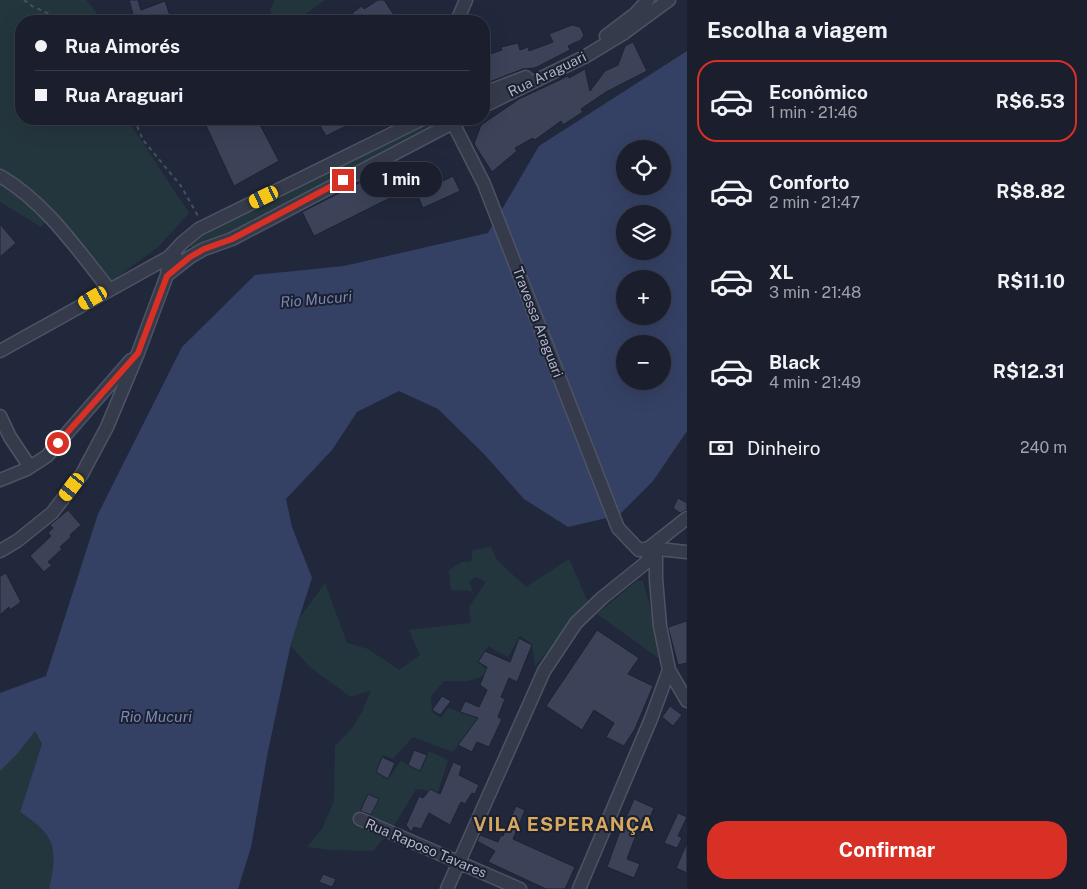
<!DOCTYPE html>
<html lang="pt">
<meta charset="utf-8">
<style>
:root{--surface:#1a1e2d;--page:#232735;--text:#f1f3f6;--muted:#9fa2aa;--line:#383c49;--accent:#d93025}
body{margin:0;font-family:"Public Sans",sans-serif;background:var(--page);color:var(--text);height:100vh;display:flex;flex-direction:column;font-size:19px;white-space:nowrap}
*{box-sizing:border-box;margin:0}
p{font-size:16px;color:var(--muted)}
.icon{flex:none;width:28px;height:28px;fill:none;stroke:currentColor;stroke-width:2;stroke-linecap:round;stroke-linejoin:round}
.map{position:relative;flex:1;overflow:hidden}
.details{display:flex;flex-direction:column;background:var(--surface);width:400px}
.details>*{flex:none}
.guide{position:absolute;left:15px;top:15px;width:475px;height:110px;border-radius:20px;box-shadow:0 5px 20px #0002,0 0 0 1px var(--line);display:grid;align-content:center;height:110px;padding:0 20px;background:var(--surface)}
.tools{position:absolute;left:616px;top:140px;display:grid;gap:10px}
.tools a{display:grid;place-items:center;width:55px;height:55px;border-radius:50%;background:var(--surface);box-shadow:0 5px 20px #0002,0 0 0 1px var(--line);font-size:25px}
.end{position:absolute;width:22px;height:22px;margin:-11px;border:6px solid #d93025;background:#fff;box-shadow:0 0 0 2px #fff}
.from{border-radius:50%}
.bubble{position:absolute;height:35px;border-radius:18px;background:var(--surface);box-shadow:0 5px 20px #0002,0 0 0 1px var(--line);font-size:16px;font-weight:700;line-height:35px;text-align:center}
.car{position:absolute;width:15px;height:30px;margin:-15px -8px;border-radius:6px;box-shadow:0 0 4px 1px #0007;background:linear-gradient(#f5c518 24%,#345 0 40%,#f5c518 0 76%,#345 0 86%,#f5c518 0)}
.guide b{display:flex;align-items:center;gap:18px;height:48px;font-size:19px}
.guide b+b{border-top:1px solid var(--line)}
.guide i{width:12px;height:12px;background:var(--text)}
ul{padding:0;list-style:none}
li{display:flex;align-items:center;gap:15px;height:82px;margin:0 10px 8px;padding:0 10px;border:2px solid transparent;border-radius:20px}
li div{flex:1}
li b{display:block;font-size:19px}
li em{font-style:normal;font-weight:700}
li.on{border-color:var(--accent)}
li>.icon{width:45px;height:45px;stroke-width:1.5}
h2{padding:0 20px;font-size:22px;line-height:60px}
.pay{display:flex;align-items:center;gap:12px;height:55px;padding:0 20px;font-size:19px}
.pay p{margin-inline-start:auto}
.action{display:flex;gap:10px;margin-top:auto;padding:10px 20px}
.action a{flex:1;height:58px;border-radius:20px;background:var(--accent);color:#fff;font-size:20px;font-weight:700;line-height:58px;text-align:center}
main{display:flex;flex:1;min-height:0}
.map>svg:first-child{display:block}
.green{fill:#24363d}
.water{fill:#354164;fill-rule:evenodd}
.building{fill:#3c4359;stroke:#1d2233}
.lines{fill:none;stroke-linecap:round;stroke-linejoin:round}
.minor-casing{stroke:#4e5364;stroke-width:15}
.path{stroke:#42535a;stroke-width:2;stroke-dasharray:4 4;stroke-linecap:butt}
.minor{stroke:#363b4c;stroke-width:12}
.route{stroke:#d93025;stroke-width:6}
.labels{text-anchor:middle;dominant-baseline:central;stroke-width:4;stroke-linejoin:round;paint-order:stroke}
.street-label{font-size:14px;fill:#b1b6c8;stroke:#1b2031}
.water-label{font-size:15px;font-style:italic;fill:#7886b1;stroke:#1b2031}
.district-label{font-size:19px;font-weight:bold;letter-spacing:1px;fill:#d7a85e;stroke:#1b2031}
</style>
<main>
<div class="map">
<svg width="687" height="889" viewBox="0 0 687 889">
<rect width="100%" height="100%" fill="#22283c"/>
<path class="green" d="M0,0H86L97,13L93,21H21V119H127L189,213L158,247L109,283L0,170Z
M275,0H325L300,18L299,21H275L270,10Z
M429,119H440L439,125L199,250L191,247V243L196,239Z
M0,181L47,220L41,227L0,202Z
M491,547L496,559L526,587L569,559L588,602L535,666L532,644L520,636L508,657L488,646L478,662L487,670C479,684 458,681 444,681L431,696L432,712L441,718L448,708L478,718L453,752L413,737L393,759L383,755L376,772L388,779L401,761L420,771L429,751L448,760L438,792L416,789L394,826L373,851L332,850L307,847L322,829L334,801L335,746L353,727L362,712L371,690L351,697L311,668L284,639L325,583L347,643L368,649L399,670L420,655L409,630L471,623L469,607L486,582L476,577L469,582L473,591L451,590L449,570L462,562H471L473,550Z
M637,581H643L658,636L661,660L597,614Z
M35,731L42,744L20,812C56,836 58,848 49,889H0V771L18,753Z"/>
<path class="water" d="M687,51V431L653,481L619,515L568,527L524,499L484,454L438,409L399,391L357,412L332,450L286,499L292,527L312,578L291,643L268,751L251,847L238,889H49C58,848 56,836 20,812L42,744L35,731L18,753L0,771V693L46,676L98,514L182,347L255,275L344,266L488,233L539,146ZM625,149H662V186H625ZM625,214H662V251H625ZM625,279H662V316H625ZM625,344H662V381H625Z"/>
<path class="building" d="M129,0H138L141,10L165,1L172,21H135Z
M378,0H384L398,21H358L352,13L362,6L364,9Z
M572,25L580,27L584,35L581,40L568,46L570,50L535,68L523,69L487,83L484,56L502,50L501,47L518,43L520,50L528,47L529,51L553,42L549,34Z
M633,42L647,71L606,92L581,109L583,112L563,125L561,121L535,140L533,138L515,148L517,151L492,172L474,144L481,125L519,99L568,76L569,78L585,69L590,91L605,71L618,65L625,46Z
M203,119H257L279,161L234,186Z
M316,119H360L326,136Z
M396,164L408,189L314,236L302,212Z
M453,176L460,191L423,208L417,194Z
M0,224L16,243L0,257Z
M678,498L687,503V510L680,513L673,508Z
M68,510L81,525L70,535L71,537L60,547L62,549L48,562L52,565L44,572L30,556L51,536L48,533L53,528L50,525Z
M6,573L21,602L10,610L9,607L0,615V576Z
M687,621V663L678,665L668,627Z
M597,630L639,658L628,674L653,686L635,729L624,746L606,737L614,723L594,710L582,730L546,706Z
M519,638L532,645L517,682L509,678L501,697L505,699L498,717L502,719L489,747L477,742L472,752L458,745L478,718L460,712L465,701L479,707L487,690L480,685L487,667L478,662L485,651L510,662Z
M442,696L451,701L440,715L432,710Z
M670,706L682,715L673,726L662,717Z
M414,750L427,755L420,771L408,765Z
M382,757L395,763L388,779L376,772Z
M453,762L462,766L459,775L479,785L475,794L472,793L465,804L461,802L450,825L429,813L421,829L414,827L411,832L406,825L419,796L423,798L430,789L440,794Z
M368,794L379,799L371,815L360,811Z
M634,799L654,808L649,820L643,817L627,859L640,864L634,878L607,867L620,831L616,830L622,816L626,818Z
M516,806L525,810L513,839L575,867L565,889H546L488,862L495,851L477,841L480,835L498,842L501,835L503,836Z
M678,813L687,817L678,836L682,838L677,848L664,843Z
M687,843V873L676,868Z
M323,874L336,879L332,887L319,882Z"/>
<g class="lines">
<g class="minor-casing">
<path id="minor" d="M457,21L466,0
M606,36L635,14L648,0
M484,93L526,77
M484,106L586,56L624,33L669,0
M451,119L484,184L618,528L639,550L649,548L687,518
M0,176C45,202 77,249 109,289
M167,275L190,257L204,249L232,239L460,119
M0,351L169,257H176
M0,416L10,437L30,467
M0,480L27,469L47,456L131,360
M649,548L687,552
M0,551L17,541L52,513L82,474L107,427L138,353L167,275L169,257L182,243L199,229L422,119
M669,670L687,701
M360,819L520,889
M447,889L544,671L576,623L602,598L648,561L649,548
M579,889L651,719L669,670L660,626L656,579V549"/>
</g>
<path class="path" d="M24,0L32,6L65,21
M148,21L151,19
M134,119L143,140L181,186L198,216"/>
<use href="#minor" class="minor"/>
</g>
<g class="lines">
<path class="route" d="M58,443L138,353L167,276L190,257L204,249L232,239L343,180"/>
</g>
<g class="labels">
<g class="street-label">
<text transform="translate(547 74) rotate(-26)">Rua Araguari</text>
<text transform="translate(538 322) rotate(69)">Travessa Araguari</text>
<text transform="translate(426 848) rotate(23)">Rua Raposo Tavares</text>
</g>
<g class="water-label">
<text transform="translate(316 299) rotate(-5)">Rio Mucuri</text>
<text x="156" y="716">Rio Mucuri</text>
</g>
<g class="district-label">
<text x="564" y="824">VILA ESPERANÇA</text>
</g>
</g>
</svg>
<div class="tools">
<a><svg class="icon" aria-label="locate" viewBox="0 0 24 24"><circle cx="12" cy="12" r="6"/><path d="M12 2v4M12 18v4M2 12h4M18 12h4"/></svg></a>
<a><svg class="icon" aria-label="layers" viewBox="0 0 24 24"><path d="M12 4l9 5-9 5-9-5zM3 14l9 5 9-5"/></svg></a>
<a>+</a>
<a>−</a>
</div>
<i class="end from" style="left:58px;top:443px"></i>
<i class="end" style="left:343px;top:180px"></i>
<div class="bubble" style="left:360px;top:162px;width:82px">1 min</div>
<i class="car" style="left:264px;top:197px;rotate:244deg"></i>
<i class="car" style="left:93px;top:298px;rotate:240deg"></i>
<i class="car" style="left:72px;top:487px;rotate:217deg"></i>
<div class="guide">
<b><i class="from"></i>Rua Aimorés</b>
<b><i></i>Rua Araguari</b>
</div>
</div>
<section class="details">
<h2>Escolha a viagem</h2>
<ul>
<li class="on"><svg class="icon" aria-label="car" viewBox="0 0 24 24"><path d="M5 17H2v-5l4-1 3-4h7l3 4 3 1v5h-3M9 17h6M6 11h13"/><circle cx="7" cy="17" r="2"/><circle cx="17" cy="17" r="2"/></svg><div><b>Econômico</b><p>1 min · 21:46</p></div><em>R$6.53</em></li>
<li><svg class="icon" aria-label="car" viewBox="0 0 24 24"><path d="M5 17H2v-5l4-1 3-4h7l3 4 3 1v5h-3M9 17h6M6 11h13"/><circle cx="7" cy="17" r="2"/><circle cx="17" cy="17" r="2"/></svg><div><b>Conforto</b><p>2 min · 21:47</p></div><em>R$8.82</em></li>
<li><svg class="icon" aria-label="car" viewBox="0 0 24 24"><path d="M5 17H2v-5l4-1 3-4h7l3 4 3 1v5h-3M9 17h6M6 11h13"/><circle cx="7" cy="17" r="2"/><circle cx="17" cy="17" r="2"/></svg><div><b>XL</b><p>3 min · 21:48</p></div><em>R$11.10</em></li>
<li><svg class="icon" aria-label="car" viewBox="0 0 24 24"><path d="M5 17H2v-5l4-1 3-4h7l3 4 3 1v5h-3M9 17h6M6 11h13"/><circle cx="7" cy="17" r="2"/><circle cx="17" cy="17" r="2"/></svg><div><b>Black</b><p>4 min · 21:49</p></div><em>R$12.31</em></li>
</ul>
<div class="pay"><svg class="icon" aria-label="cash" viewBox="0 0 24 24"><path d="M3 7h18v10H3z"/><circle cx="12" cy="12" r="2"/></svg>Dinheiro<p>240 m</p></div>
<div class="action"><a>Confirmar</a></div>
</section>
</main>
